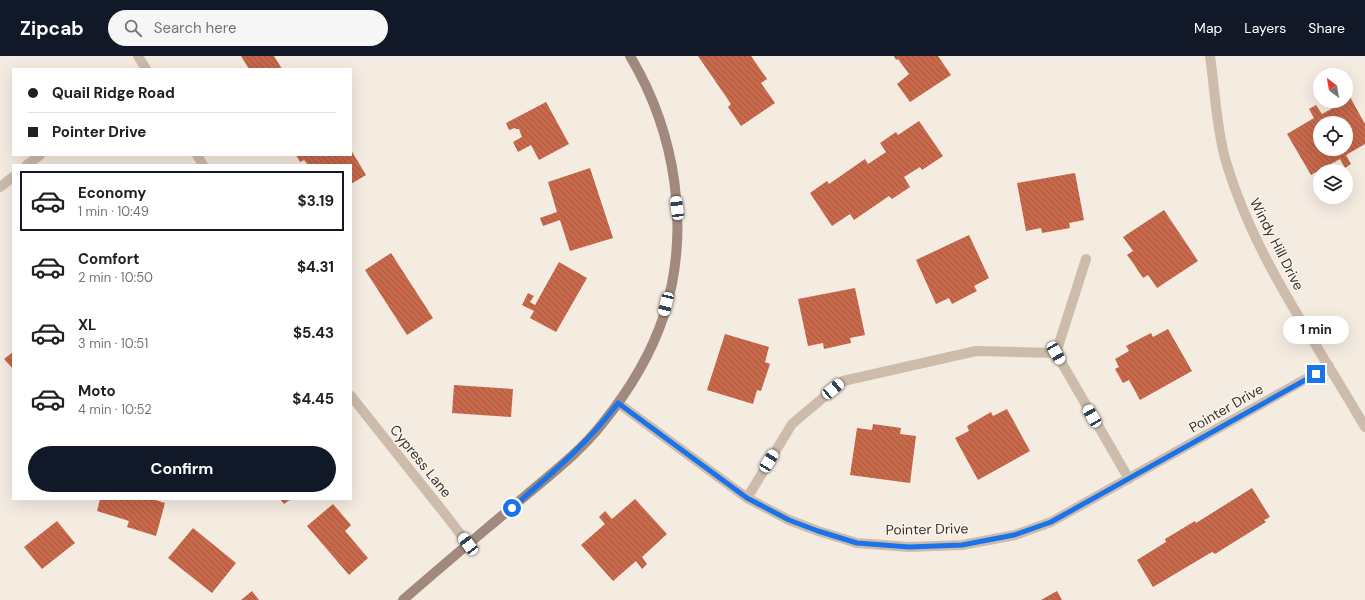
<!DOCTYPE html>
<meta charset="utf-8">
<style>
:root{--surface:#fff;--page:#f6f6f6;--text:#202124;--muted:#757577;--line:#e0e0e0;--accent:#111827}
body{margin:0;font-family:"DM Sans",sans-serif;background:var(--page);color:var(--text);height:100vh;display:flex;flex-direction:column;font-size:15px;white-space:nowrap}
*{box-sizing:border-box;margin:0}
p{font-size:13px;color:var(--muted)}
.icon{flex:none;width:22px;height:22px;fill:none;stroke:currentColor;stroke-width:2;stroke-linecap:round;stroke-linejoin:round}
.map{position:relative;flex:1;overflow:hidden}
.drawer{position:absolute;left:12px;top:108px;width:340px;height:336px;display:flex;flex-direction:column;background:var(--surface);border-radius:0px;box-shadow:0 4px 16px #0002}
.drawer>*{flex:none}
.guide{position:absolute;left:12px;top:12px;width:340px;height:88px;border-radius:0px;box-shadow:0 4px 16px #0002;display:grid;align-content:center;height:88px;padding:0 16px;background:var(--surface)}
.needle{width:26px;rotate:329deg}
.buttons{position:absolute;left:1313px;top:12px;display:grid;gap:8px}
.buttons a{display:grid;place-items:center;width:40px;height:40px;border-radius:50%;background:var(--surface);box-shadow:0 4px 16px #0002;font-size:20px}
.end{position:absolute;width:18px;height:18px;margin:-9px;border:5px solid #1a73e8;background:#fff;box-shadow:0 0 0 2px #fff}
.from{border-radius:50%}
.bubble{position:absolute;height:28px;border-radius:14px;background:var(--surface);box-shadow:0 4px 16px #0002;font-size:13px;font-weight:700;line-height:28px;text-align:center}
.car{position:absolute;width:12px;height:24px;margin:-12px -6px;border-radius:5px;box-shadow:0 0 3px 1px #0007;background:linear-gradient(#fff 24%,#345 0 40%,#fff 0 76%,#345 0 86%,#fff 0)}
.guide b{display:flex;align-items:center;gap:14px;height:38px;font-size:15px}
.guide b+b{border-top:1px solid var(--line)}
.guide i{width:10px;height:10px;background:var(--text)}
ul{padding:7px 0 0;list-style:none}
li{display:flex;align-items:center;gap:12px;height:60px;margin:0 8px 6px;padding:0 8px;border:2px solid transparent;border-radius:0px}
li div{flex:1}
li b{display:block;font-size:15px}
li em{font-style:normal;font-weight:700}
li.current{border-color:var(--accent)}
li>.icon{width:36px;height:36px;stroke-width:1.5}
.action{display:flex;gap:8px;margin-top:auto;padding:8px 16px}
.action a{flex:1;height:46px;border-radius:24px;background:var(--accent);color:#fff;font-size:16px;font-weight:700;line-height:46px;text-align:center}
header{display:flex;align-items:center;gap:24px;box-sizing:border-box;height:56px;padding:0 20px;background:var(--accent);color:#fff}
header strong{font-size:19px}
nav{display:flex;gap:22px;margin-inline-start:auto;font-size:14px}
.search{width:280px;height:36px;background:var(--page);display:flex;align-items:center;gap:10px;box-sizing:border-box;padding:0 14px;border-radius:22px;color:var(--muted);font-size:15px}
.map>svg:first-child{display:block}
.building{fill:url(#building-back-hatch);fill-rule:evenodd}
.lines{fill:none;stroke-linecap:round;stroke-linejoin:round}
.street{stroke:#cdbbac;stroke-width:10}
.secondary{stroke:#a18a7d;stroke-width:10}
.route{stroke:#1a73e8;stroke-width:5}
.labels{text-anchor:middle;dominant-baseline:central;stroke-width:3;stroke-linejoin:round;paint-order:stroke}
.street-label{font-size:14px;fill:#3b302b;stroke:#fbf5ee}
</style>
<header>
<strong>Zipcab</strong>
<div class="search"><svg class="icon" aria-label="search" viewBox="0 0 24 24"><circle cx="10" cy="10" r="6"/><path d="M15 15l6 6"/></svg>Search here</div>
<nav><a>Map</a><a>Layers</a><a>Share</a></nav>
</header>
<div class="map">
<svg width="1365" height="544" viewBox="0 0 1365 544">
<defs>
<pattern id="building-back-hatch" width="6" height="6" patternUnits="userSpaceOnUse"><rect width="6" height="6" fill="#c8694b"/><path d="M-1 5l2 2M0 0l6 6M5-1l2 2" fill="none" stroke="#a4573f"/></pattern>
</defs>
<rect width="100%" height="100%" fill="#f4ebe1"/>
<path class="building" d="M241,0H274L282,13H249Z
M698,0H751L767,23L761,27L775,47L741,70L728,51L731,48Z
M894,0H938L951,19L910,46L897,28L909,18L898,3L896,4Z
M1350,41L1365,68V88L1346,99L1351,108L1345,112L1340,103L1311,119L1287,78L1314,62L1309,53L1316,49L1322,58L1346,45ZM1320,67H1346V93H1320Z
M546,46L569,88L539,104L531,89L518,96L513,86L522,81L519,73H516L515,72L509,74L506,67Z
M919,65L943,100L922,114L920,111L904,121L910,131L892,143L889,140L854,164L850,158L832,170L810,137L827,125L829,128L865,103L868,108L886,96L880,87L896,76L898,79Z
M351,94L366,119L351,128V109H308L304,104L300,106L296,99H351Z
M590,112L613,182L570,195L560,164L543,170L540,162L557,156L548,126Z
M1075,117L1084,164L1069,167L1070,172L1042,177L1041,172L1026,175L1017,127Z
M1164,154L1198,205L1157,232L1148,219L1143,222L1133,207L1127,199L1133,195L1123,181Z
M969,179L989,222L974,230L977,235L952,248L949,242L936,248L916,204Z
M391,197L433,262L407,279L365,214Z
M559,206L587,222L556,276L530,262L534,255L522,249L528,237L534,240L530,246L535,249Z
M855,232L865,279L850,282L851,287L824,293L823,287L808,290L798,243Z
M1168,273L1192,315L1140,344L1129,324L1123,327L1115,313L1119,311L1115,303L1129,295L1126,290L1151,277L1153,281Z
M725,278L769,291L765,306L770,308L761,335L757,334L753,348L707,334Z
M13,296V313L4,303Z
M454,329L513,333L511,361L452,357Z
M1007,353L1030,395L978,424L955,382L969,375L967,370L991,356L993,360Z
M873,368L901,372L900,378L916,380L910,427L850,419L857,372L872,374Z
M1252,432L1270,461L1264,464L1266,466L1215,498L1212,496L1153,531L1137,504L1166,486L1165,483L1195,465L1196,467Z
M100,443H152L165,447L156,480L127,471L129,465L97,455Z
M280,443H291L284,448Z
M635,443L667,478L642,501L647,508L642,513L636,505L613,525L581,489L605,468L599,461L605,455L612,463Z
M333,448L351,469L345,475L368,502L349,519L307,470Z
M57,465L75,487L42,513L24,491Z
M193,472L236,507L212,537L168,502Z
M252,535L259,544H241Z
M1057,535L1062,544H1041Z"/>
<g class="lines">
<path class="street" d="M138,0L146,13
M1210,0C1215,34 1216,69 1225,102C1253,200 1315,284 1365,371
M197,99L203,109
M27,109L40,99
M0,131L13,121
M1086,203L1056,297L1129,423
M351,340L445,458L468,488
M618,347L747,442L789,464L818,475L857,487L909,491L962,489L1015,479L1051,466L1329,310
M747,442L792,368L843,325L976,295L1056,297"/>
<path class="secondary" d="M403,544C443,509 484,475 524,441C551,418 580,396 602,368C628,336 651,299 664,259C691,173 676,77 630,0"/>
</g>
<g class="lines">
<path class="route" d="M512,452C551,418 587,388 618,347L747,442L789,464L818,475L857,487L909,491L962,489L1014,479L1051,466L1316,318"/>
</g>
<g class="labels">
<g class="street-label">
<text transform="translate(1277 188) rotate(63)">Windy Hill Drive</text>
<text transform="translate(1226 352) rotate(-30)">Pointer Drive</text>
<text transform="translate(421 405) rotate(51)">Cypress Lane</text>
<text transform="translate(927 473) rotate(-1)">Pointer Drive</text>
</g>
</g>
</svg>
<div class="buttons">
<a><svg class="needle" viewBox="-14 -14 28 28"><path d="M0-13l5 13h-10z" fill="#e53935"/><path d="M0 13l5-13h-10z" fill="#757577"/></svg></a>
<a><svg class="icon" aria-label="locate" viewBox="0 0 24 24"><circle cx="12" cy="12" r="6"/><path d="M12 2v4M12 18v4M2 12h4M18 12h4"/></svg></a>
<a><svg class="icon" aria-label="layers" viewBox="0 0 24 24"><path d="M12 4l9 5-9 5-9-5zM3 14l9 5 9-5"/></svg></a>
</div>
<i class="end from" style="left:512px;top:452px"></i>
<i class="end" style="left:1316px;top:318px"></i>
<div class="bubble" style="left:1283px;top:260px;width:66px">1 min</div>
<i class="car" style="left:677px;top:152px;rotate:353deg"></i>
<i class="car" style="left:666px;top:248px;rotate:194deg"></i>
<i class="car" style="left:1056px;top:297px;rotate:150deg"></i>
<i class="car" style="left:833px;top:333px;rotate:50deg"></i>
<i class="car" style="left:1092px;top:360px;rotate:330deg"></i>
<i class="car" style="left:769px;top:405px;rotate:31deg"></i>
<i class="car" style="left:468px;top:488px;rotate:323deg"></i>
<div class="guide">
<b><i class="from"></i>Quail Ridge Road</b>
<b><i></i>Pointer Drive</b>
</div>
<section class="drawer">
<ul>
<li class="current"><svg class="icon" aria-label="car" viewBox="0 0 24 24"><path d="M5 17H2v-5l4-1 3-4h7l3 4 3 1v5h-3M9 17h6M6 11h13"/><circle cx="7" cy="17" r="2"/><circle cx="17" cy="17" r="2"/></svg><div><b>Economy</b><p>1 min · 10:49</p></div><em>$3.19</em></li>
<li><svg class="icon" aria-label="car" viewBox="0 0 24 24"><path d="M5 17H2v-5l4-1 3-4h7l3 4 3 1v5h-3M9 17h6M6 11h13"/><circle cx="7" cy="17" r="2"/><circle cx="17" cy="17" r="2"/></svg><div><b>Comfort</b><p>2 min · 10:50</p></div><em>$4.31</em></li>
<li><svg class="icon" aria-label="car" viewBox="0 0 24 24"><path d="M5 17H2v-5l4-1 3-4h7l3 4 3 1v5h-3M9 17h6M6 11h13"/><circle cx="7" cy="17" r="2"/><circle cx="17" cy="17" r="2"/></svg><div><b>XL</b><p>3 min · 10:51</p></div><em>$5.43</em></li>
<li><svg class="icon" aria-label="car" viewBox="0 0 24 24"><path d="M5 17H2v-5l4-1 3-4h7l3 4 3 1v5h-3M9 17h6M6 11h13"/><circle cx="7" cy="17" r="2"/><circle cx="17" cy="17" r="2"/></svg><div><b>Moto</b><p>4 min · 10:52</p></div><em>$4.45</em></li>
</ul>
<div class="action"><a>Confirm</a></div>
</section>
</div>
